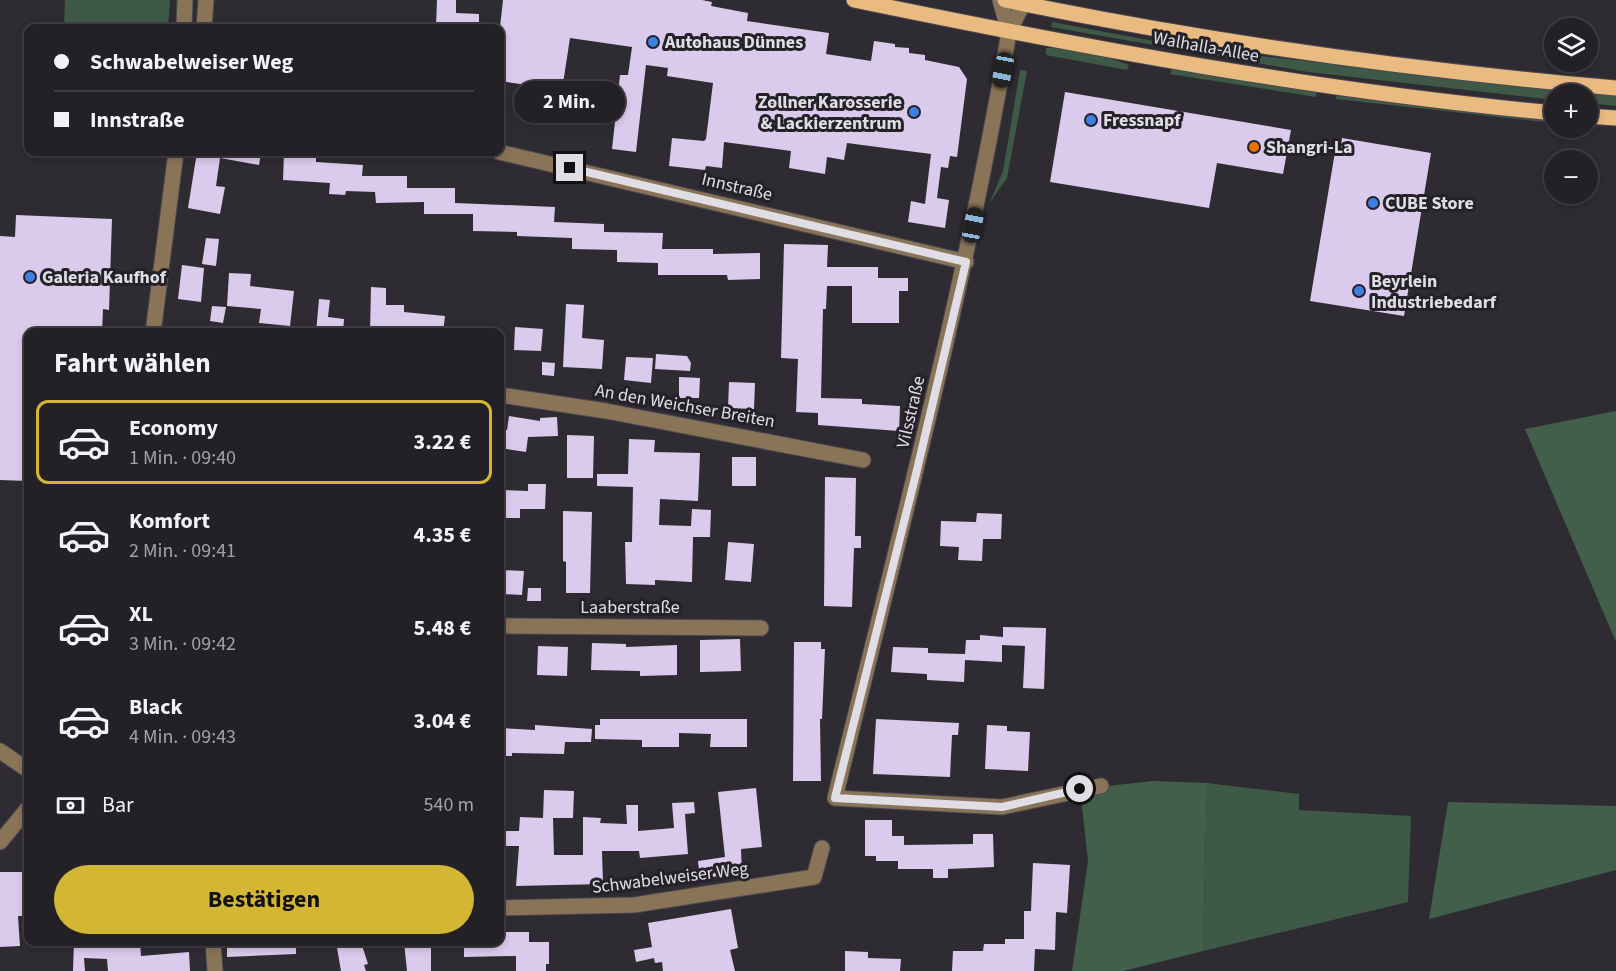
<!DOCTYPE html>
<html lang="de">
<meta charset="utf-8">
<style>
:root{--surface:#232026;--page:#2f2d32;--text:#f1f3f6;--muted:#a3a3a7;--line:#403e43;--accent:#d4b635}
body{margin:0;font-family:"Source Sans 3",sans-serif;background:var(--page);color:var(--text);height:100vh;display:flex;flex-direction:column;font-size:22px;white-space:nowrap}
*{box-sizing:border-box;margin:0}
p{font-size:20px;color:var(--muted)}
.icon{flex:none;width:33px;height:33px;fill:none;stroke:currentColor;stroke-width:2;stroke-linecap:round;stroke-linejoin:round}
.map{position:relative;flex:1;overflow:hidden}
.details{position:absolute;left:24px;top:328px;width:480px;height:618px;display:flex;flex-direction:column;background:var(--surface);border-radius:12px;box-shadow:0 3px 9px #0003,0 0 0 2px var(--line)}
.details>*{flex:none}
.hud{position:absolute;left:24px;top:24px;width:480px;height:132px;border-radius:12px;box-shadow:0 3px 9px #0003,0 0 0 2px var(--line);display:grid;align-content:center;height:132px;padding:0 30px;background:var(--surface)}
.buttons{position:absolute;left:1544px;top:18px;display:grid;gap:12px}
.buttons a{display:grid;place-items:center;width:54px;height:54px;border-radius:50%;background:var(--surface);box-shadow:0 3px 9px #0003,0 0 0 2px var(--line);font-size:30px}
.end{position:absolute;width:27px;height:27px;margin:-14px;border:8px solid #e0dee4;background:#111;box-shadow:0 0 0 3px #111}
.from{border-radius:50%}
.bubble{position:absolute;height:42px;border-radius:21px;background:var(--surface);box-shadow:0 3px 9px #0003,0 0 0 2px var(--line);font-size:20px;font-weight:700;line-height:42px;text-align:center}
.car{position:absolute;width:18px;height:36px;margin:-18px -9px;border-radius:8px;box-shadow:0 0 4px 2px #0007;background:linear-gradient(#222 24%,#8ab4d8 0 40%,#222 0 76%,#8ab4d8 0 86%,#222 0)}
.hud b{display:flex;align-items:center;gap:21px;height:57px;font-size:22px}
.hud b+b{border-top:2px solid var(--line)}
.hud i{width:15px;height:15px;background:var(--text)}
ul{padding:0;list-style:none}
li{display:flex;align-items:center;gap:18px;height:84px;margin:0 12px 9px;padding:0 18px;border:3px solid transparent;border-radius:12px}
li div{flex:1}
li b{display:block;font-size:22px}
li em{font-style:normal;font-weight:700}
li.on{border-color:var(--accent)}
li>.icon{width:54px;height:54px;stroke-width:1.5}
h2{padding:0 30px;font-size:27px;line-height:72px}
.pay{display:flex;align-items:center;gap:15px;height:66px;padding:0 30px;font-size:22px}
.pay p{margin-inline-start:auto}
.primary-button{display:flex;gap:12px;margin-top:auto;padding:12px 30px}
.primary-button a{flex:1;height:69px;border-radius:36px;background:var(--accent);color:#111;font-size:24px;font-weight:700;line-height:69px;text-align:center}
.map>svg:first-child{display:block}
.green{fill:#3e5945}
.forest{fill:#415f49}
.building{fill:#dacaec}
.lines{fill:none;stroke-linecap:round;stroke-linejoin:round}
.minor-casing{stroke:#4b484f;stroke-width:17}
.major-casing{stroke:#4b484f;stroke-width:17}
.minor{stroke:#8a7458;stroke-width:15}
.major{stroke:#e9bb80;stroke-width:15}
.route{stroke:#e0dee4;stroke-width:8}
.shop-dot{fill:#3f7fe0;stroke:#252129;stroke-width:2}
.food-dot{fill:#e8710a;stroke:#252129;stroke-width:2}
.labels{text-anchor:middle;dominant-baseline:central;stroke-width:6;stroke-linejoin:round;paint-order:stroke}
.poi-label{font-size:18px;font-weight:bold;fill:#e0dee4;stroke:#252129;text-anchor:start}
.street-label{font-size:18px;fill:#e0dee4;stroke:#252129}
</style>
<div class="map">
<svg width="1616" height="971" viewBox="0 0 1616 971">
<rect width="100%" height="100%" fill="#2f2b33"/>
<path class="green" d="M65,0H170L168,28H64Z
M1052,22L1191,48L1475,80L1616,93V106L1587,103V94H1554V100L1308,72L1051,27Z
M1046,48C1076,47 1102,54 1129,65L1127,70L1046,55Z
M1172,68L1317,91L1316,97L1170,74Z
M1020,70L1027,71L1007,178L989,204L1003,171Z
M1337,93L1554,117V123L1336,99Z
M1207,783L1299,794V810L1411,816L1408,902L1203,951Z"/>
<path class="forest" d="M1616,411V642L1525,429Z
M1153,781L1207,783L1203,951L1123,971H1072L1088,861L1080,789Z
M1448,802L1616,806V870L1429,919Z"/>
<path class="building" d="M437,0H456V13L479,14V28L436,27Z
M503,0H702L712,2L711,6L748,13L747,21L829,33L826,54L871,61L874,41L895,44V47L909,48V53L925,55V60L959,67L967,79L957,157L950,156L948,168L941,167L937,198L949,200L945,228L908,222L911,201L925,204L931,154L847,143L844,160L827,157L825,174L789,168L791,151L724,142L722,168L706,166L705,170L669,166L672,138L704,141L706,139L713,83L667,76L668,68L646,65L636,152L612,149L620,75H628L632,47L570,38L562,90L500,81V27Z
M1065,92L1291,130L1283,174L1217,163L1209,208L1050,182Z
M1342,138L1431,153L1404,316L1310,301L1335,152L1340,153Z
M197,152H261L259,165L220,158L216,186L225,187L220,214L188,208Z
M284,154L316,156V162L363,165L362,176H407V188H455V203L555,207L554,222L604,224V232L663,233L662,249H713V254L760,253V279L728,280L727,275H658V263L617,262V250L572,249V238L517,236V232L473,231V214H424V202L376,203L375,192L346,191L345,195L329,194L330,183L283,180Z
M16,215L112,219L109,310L103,309L102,333H28V481L0,480V236L15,237Z
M206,238L219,239L216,266L202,264Z
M784,244L828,245L827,267H878V278H908V291H899V323H852V286H827L826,309H823L821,398L862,399V404L900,406L899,431L818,425V413L796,412L798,359L781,358Z
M182,265L204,268L201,302L178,299Z
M229,273L251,274L250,286L294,291L290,326L259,323L261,309L227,306Z
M371,287L386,288V305H404V312L445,316L443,333H370Z
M319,299L330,300L328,317L344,319L343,333H316Z
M566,304L584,305L582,338L604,340L602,369L563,367Z
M212,306L226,307L223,323L210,321Z
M515,327L543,329L541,351L514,350Z
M656,354L687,356L691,363L690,371L655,369Z
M626,357L653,358L651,383L624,380Z
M542,362L555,363L554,376L542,375Z
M679,377L700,378L699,398H679Z
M729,382L755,383L754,409L728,408Z
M509,416L540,421V418L557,417L558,436L528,437L526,452L500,448V429L507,430Z
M567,435L594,436L593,478H567Z
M629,439L655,440L654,452L700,453L698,501L660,499L659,525L691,526L692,509L711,510L710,537H693L692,582L655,580V585L626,584L625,542H632L633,487L597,486V474H628Z
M732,457H756V486H732Z
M825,477L856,478L855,536H861V548H854L852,607L824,606Z
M528,484H546L545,509H520V518H500V490L528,491Z
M563,511L592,512L590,593H566V562L563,561Z
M977,513L1002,514L1001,539H983L982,561L958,560L959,547L940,546L941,521L976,522Z
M728,542L754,544L751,582L725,580Z
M500,570L524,571L522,595L500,594Z
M528,588H541V601H527Z
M1003,627L1046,628L1044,689L1023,688L1025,646L1002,645V662L965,660L964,682L927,680V674L891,672L893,647L928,648V653L965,654L966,640H980V635L1003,637Z
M740,639L741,671L700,672V640Z
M794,642H821V649H825L822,719H820L821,781H793Z
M592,643L626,644V647L677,645V675L640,676V671L591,670Z
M538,646L568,647L567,676L537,675Z
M600,719H747V747H710L711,734L679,733V747H642V740L595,739V725H600Z
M876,719L959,723L958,735H952L950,777L873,774Z
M535,725L592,729L591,742H565L564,754L512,753V756H500V728L535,730Z
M987,725L1007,726V731L1030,732L1028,771L985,769Z
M756,788L762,847L741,849L742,874L700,878L698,861L725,857L718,792Z
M544,790L574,791L573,818H553L554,855H583V817L601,818L600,823L627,824L626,805H638V831L674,828L672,803L694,802L695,813L685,814L688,854L640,858L639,851H602L603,884L516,886L519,846H500V831H519L520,817L543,818Z
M865,820H892V836H904V845L973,844V834H993L994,867L948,869V878H933V869H898V861H876V856H865Z
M1033,863L1070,865L1067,913L1056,912L1055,950L1035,949L1034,971H952L953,951H983L984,944H1005V939H1024V911H1031Z
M0,872H28V895H22V916H18L20,946L0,947Z
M731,909L738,948L730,950L735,971H663L662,962L655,963L654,958L636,962L634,950L652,947L648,923Z
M500,932H529V942H549V964H546V971H516V956L464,957V942H500Z
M74,942H140L141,956L189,952L190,971H108L107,959L84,958L85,971H73Z
M227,942H296V954L227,957Z
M336,942H361L368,964L364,965L366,971H341Z
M404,942H431V971H407Z
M845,951L868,952V958L901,959L900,971H845Z"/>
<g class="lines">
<g class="minor-casing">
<path id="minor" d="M1000,0L1009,32
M1025,0L1009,32C965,291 897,543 835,798L1002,807L1101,786
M184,28L185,0
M204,28L206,0
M499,152L966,262
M153,333L176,152
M500,395L606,411L863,460
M500,626L761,628
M0,751L28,770
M0,842L28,808
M500,908L634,905L814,877L822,848
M213,942L215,971"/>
</g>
<g class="major-casing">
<path id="major" d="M854,0C1086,48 1318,91 1554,113
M1005,0C1207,42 1411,70 1616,88
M1587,116L1616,118"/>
</g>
<use href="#minor" class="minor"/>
<use href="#major" class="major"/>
</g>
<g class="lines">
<path class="route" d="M570,168L966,262L916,474L835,798L1002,807L1080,789"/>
</g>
<g class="shop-dot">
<circle cx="653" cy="42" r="6"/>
<circle cx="914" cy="112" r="6"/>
<circle cx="1091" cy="120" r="6"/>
<circle cx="1373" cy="203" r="6"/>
<circle cx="30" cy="277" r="6"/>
<circle cx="1359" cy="291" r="6"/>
</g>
<circle class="food-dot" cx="1254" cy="147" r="6"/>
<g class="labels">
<g class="poi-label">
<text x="665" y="42">Autohaus Dünnes</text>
<text x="902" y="102" text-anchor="end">Zollner Karosserie<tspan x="902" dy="21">&amp; Lackierzentrum</tspan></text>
<text x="1103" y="120">Fressnapf</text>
<text x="1266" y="147">Shangri-La</text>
<text x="1385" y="203">CUBE Store</text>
<text x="42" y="277">Galeria Kaufhof</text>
<text x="1371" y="281">Beyrlein<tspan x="1371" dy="21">Industriebedarf</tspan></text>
</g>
<g class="street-label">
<text transform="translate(1206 47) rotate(10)">Walhalla-Allee</text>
<text transform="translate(737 187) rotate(13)">Innstraße</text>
<text transform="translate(685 406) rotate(10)">An den Weichser Breiten</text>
<text transform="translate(911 412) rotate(-77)">Vilsstraße</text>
<text x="630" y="607">Laaberstraße</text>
<text transform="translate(670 878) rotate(-7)">Schwabelweiser Weg</text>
</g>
</g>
</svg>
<div class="buttons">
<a><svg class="icon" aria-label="layers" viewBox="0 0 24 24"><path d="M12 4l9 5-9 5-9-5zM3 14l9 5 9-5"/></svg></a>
<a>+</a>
<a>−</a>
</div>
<i class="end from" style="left:1080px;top:789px"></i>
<i class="end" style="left:570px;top:168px"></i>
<div class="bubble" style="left:514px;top:81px;width:111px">2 Min.</div>
<i class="car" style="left:1003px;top:70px;rotate:191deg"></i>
<i class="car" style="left:973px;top:225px;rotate:11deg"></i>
<div class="hud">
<b><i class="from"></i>Schwabelweiser Weg</b>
<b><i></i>Innstraße</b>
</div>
<section class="details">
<h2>Fahrt wählen</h2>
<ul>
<li class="on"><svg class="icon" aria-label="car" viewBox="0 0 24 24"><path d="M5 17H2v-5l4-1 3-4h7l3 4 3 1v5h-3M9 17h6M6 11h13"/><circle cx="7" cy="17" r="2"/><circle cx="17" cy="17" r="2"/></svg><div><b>Economy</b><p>1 Min. · 09:40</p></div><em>3.22 €</em></li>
<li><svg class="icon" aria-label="car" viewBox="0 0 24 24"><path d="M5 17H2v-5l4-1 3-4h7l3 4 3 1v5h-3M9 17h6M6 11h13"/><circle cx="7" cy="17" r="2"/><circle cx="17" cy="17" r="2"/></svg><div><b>Komfort</b><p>2 Min. · 09:41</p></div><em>4.35 €</em></li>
<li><svg class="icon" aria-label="car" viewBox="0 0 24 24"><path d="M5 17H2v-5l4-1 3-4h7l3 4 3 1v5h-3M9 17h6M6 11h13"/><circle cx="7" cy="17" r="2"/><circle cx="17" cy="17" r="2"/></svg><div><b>XL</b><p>3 Min. · 09:42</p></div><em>5.48 €</em></li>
<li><svg class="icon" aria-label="car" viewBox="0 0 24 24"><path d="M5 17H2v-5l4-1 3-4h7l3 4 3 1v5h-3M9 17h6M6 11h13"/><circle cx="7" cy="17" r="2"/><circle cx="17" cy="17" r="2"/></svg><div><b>Black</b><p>4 Min. · 09:43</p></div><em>3.04 €</em></li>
</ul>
<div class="pay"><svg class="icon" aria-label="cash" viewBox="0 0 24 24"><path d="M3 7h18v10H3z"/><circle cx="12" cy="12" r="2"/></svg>Bar<p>540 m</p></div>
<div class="primary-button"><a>Bestätigen</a></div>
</section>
</div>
